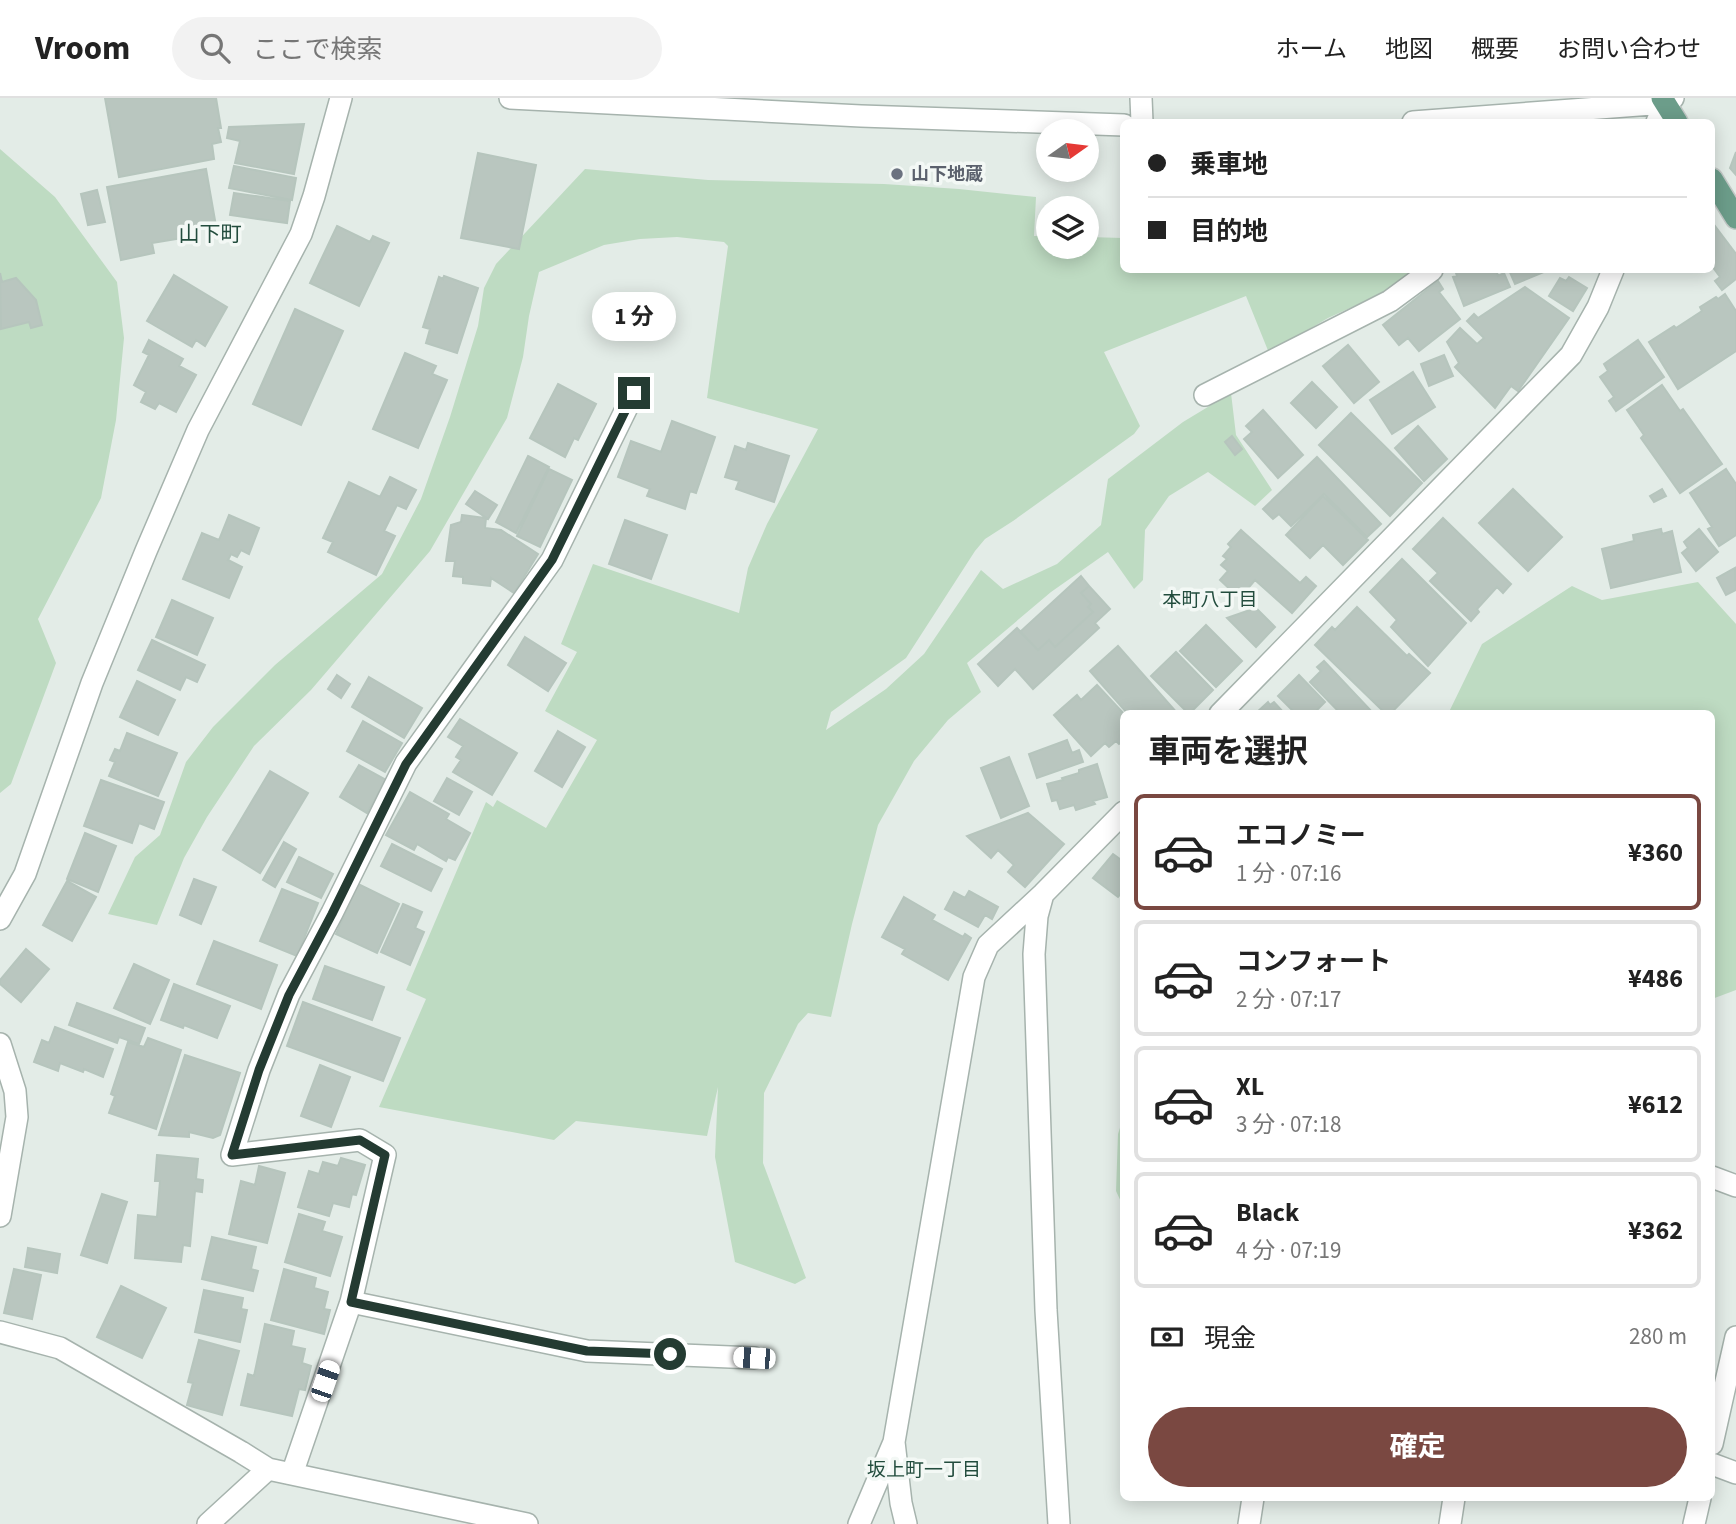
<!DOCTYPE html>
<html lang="ja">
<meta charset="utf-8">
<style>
:root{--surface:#fff;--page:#f2f2f2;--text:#222;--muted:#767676;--line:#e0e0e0;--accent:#7a4841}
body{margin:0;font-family:"Source Sans 3","Noto Sans JP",sans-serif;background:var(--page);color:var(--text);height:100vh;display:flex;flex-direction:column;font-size:26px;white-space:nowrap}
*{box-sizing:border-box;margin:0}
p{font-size:23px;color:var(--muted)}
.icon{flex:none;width:38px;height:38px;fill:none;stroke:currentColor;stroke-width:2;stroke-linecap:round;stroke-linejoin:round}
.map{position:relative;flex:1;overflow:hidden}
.panel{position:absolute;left:1120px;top:612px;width:595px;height:791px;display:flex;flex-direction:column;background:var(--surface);border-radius:10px;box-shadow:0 4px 18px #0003}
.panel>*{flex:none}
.top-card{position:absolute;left:1120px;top:21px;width:595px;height:154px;border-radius:10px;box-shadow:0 4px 18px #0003;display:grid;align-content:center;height:154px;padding:0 28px;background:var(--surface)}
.needle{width:46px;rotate:76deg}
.tools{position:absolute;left:1036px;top:21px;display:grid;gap:14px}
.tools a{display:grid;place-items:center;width:63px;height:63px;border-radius:50%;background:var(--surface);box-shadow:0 4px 18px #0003;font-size:35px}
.end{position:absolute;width:32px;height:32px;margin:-16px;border:9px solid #243b32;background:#fff;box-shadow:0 0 0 4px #fff}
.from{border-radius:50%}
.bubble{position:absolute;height:49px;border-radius:24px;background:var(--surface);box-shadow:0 4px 18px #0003;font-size:23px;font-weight:700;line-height:49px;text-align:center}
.car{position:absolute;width:21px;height:42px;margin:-21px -10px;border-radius:9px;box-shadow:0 0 5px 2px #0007;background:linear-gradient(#fff 24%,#345 0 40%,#fff 0 76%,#345 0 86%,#fff 0)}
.top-card b{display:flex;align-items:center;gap:24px;height:66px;font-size:26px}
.top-card b+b{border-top:2px solid var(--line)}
.top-card i{width:18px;height:18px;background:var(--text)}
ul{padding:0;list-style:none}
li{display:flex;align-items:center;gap:21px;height:116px;margin:0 14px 10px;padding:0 14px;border:4px solid var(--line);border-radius:10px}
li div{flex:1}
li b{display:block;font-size:26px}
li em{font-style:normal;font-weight:700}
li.selected{border-color:var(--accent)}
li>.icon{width:63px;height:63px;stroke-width:1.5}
h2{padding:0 28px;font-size:32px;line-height:84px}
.pay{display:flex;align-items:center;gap:18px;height:77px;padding:0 28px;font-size:26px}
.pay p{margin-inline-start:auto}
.action{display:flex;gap:14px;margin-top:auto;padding:14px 28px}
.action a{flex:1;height:80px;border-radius:42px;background:var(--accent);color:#fff;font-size:28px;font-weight:700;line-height:80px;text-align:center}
header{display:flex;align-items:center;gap:42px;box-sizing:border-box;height:98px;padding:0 35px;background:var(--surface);border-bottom:2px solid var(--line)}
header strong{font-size:33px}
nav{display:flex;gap:38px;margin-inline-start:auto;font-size:24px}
.search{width:490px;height:63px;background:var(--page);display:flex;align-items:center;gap:18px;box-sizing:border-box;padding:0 24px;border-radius:38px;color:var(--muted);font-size:26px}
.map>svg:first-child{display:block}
.green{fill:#bedbc2}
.building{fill:#b9c6bf;stroke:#b6c5bd;stroke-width:2}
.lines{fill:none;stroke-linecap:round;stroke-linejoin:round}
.minor-casing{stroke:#a6b3ad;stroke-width:24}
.major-casing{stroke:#c2c8c6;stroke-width:24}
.minor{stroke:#fff;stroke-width:21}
.major{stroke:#6c9d8a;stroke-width:21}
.route{stroke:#243b32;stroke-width:9}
.worship-dot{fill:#6b7280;stroke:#f3f8f5;stroke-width:2.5}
.labels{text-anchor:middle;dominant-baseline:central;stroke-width:7;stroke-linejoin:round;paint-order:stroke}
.worship-label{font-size:18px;font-weight:bold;fill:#5b616d;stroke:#f3f8f5;text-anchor:start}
.neighbourhood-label{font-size:19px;fill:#224c3d;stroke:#f3f8f5}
.quarter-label{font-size:21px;fill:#224c3d;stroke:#f3f8f5}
</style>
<header>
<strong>Vroom</strong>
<div class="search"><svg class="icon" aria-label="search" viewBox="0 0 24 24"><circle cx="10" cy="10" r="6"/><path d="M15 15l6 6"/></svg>ここで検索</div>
<nav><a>ホーム</a><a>地図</a><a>概要</a><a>お問い合わせ</a></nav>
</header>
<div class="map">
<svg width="1736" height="1426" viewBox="0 0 1736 1426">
<rect width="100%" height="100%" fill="#e3ece7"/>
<path class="green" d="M0,51L55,99L117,184L124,240L116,322L101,400L38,521L56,565L11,686L0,695Z
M585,71L708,82L884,86L959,91L1036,99L1034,138H1048V149H1087V139L1123,140L1124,172H1414L1381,196L1328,220L1269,255L1246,198L1104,254L1140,328L1134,336L1013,423L985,441L975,453L906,560L831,614L826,632L886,591L924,556L981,472L1003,491L1057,466L1101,427L1108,381L1183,324L1231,295L1236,337L1272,392L1255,408L1208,374L1169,398L1145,432L1143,482L1134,491L1108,454L1051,494L967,565L981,594L948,622L914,663L878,727L852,826L831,919L808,915L798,926L764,995L763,1065L806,1180L795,1186L735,1164L715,1059L718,989L707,1038L576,1023L554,1042L379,1009L426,901L406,892L486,704L493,709L497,702L546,730L597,642L545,613L577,554L561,546L593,466L739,515L748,470L767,426L818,331L707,300L728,148L724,144L677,139L640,141L604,147L539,174L529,218L523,259L507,320L430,453L311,592L254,648L207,719L184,760L157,827L108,816L135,759L160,737L186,664L213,629L275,567L382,476L421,401L450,319L478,228L484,190L496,166Z
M1698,484L1736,526V892L1712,901V616H1448L1482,546L1572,488L1602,502Z
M1123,1020L1124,1108H1123L1116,1093L1118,1036Z"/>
<path class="building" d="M105,0H216L221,30H218L221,44L212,46L214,61L119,79Z
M304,26L294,76L235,65L240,43L227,40L229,29Z
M1736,54V77L1730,70Z
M478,55L536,67L519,151L461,140Z
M234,68L296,80L292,102L229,90Z
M206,71L216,128L188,133L189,139L152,145L154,155L121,162L107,89Z
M97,92L105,124L88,127L81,96Z
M234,95L290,103L287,125L230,117Z
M1712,124L1736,156V181L1722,192L1715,183L1720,179L1712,168Z
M337,128L370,144L373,138L389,145L359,208L310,185Z
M1455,172H1496L1498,178L1504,175L1510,189L1464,208L1453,179L1457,178Z
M1509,172H1542L1544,174L1515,186Z
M0,175L2,184L16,180L36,202L42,227L31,230L29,224L1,231Z
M174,177L227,209L205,248L196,242L192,249L147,223Z
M444,178L478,190L457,255L426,245L430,231L423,229L439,179L443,181Z
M1569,179L1587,190L1573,213L1549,198L1560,180L1566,183Z
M1438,183L1443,191L1439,194L1460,221L1419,253L1408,240L1399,247L1383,227Z
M1525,189L1569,220L1518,293L1511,288L1495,310L1455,269L1459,265L1447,244L1460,230L1477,246L1484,240L1467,223L1474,216L1478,220Z
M1725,196L1736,213V253L1678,291L1649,244L1674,228L1676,230L1702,213L1700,209L1716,199L1718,201Z
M295,211L343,233L301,327L253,306Z
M149,242L183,261L179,268L196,277L176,314L159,305L155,311L141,304L146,294L134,287L149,257L143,254Z
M1638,242L1664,279L1616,313L1609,303L1614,299L1600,279L1608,273L1604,266Z
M1348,247L1379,284L1354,305L1323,268Z
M405,255L436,268L432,276L447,282L418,350L373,331Z
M1444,257L1453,278L1429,288L1421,266Z
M1413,274L1435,309L1392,336L1370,302Z
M1312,284L1337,309L1316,330L1291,305Z
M558,286L596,306L578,342L574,340L565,359L530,340Z
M1662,287L1680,313L1683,311L1722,366L1680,395L1641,340L1644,337L1627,312Z
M1263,312L1303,357L1278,380L1244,341L1252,334L1246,328Z
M1351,315L1422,385L1390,418L1319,347Z
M672,323L715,339L696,395L690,393L685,411L647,398L650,391L618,379L631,343L661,354Z
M1418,328L1447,361L1424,383L1395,350Z
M1232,338L1242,351L1235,357L1225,344Z
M748,345L789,358L774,404L736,391L739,383L725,379L735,348L746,352Z
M528,358L549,369L516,435L496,424Z
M1317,359L1381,426L1367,439L1324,396L1291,428L1279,416L1273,421L1263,411Z
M549,371L572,382L540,449L517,438Z
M1726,371L1736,386V437L1719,448L1708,431L1712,429L1690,395Z
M390,379L416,392L406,411L397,407L384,433L395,438L376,477L328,454L333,444L323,440L349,384L380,399Z
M1513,391L1562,439L1528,473L1479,425Z
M1662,391L1666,398L1654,404L1650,398Z
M475,393L497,407L488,421L466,406Z
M1323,398L1368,442L1343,467L1323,447L1310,460L1286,437Z
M229,417L259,430L249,456L241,452L237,459L231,456L228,462L242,469L229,500L183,481L202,435L219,442Z
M462,417L486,420L485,430L501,432L538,456L514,495L491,480L490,488L463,485V479L453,478L455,463H446L451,427L461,424Z
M1443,420L1511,486L1503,495L1497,489L1477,511L1479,514L1471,523L1430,483L1438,475L1413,451Z
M625,422L667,437L651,481L609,466Z
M1661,431L1662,436L1672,433L1681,474L1611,490L1602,451L1634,443L1633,437Z
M1699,431L1718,454L1696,473L1682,455L1688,450L1684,444Z
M1241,432L1300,485L1306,479L1316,488L1292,515L1255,482L1244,495L1239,491L1235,496L1220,482L1228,473L1221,467L1227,461L1223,458L1231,449L1228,446Z
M1402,461L1466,525L1428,568L1391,529L1397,522L1370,494Z
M1735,470L1736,492L1726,497L1717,480Z
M1081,478L1089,488L1081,495L1091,506L1088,509L1093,514L1055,549L1049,542L1038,552L1020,534Z
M1089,488L1110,511L1095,525L1099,530L1033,591L1015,571L998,588L978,566L1017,530L1038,552L1049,542L1055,549L1093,514L1088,509L1091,506L1081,495Z
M172,502L213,520L197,557L156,539Z
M1357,509L1407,558L1409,556L1430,575L1390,616H1386L1315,547L1332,529L1335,532Z
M1256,510L1275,529L1256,549L1227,520Z
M1206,527L1242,563L1216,589L1180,553Z
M525,539L566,565L548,593L508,567Z
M152,542L205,567L197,584L186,579L180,592L138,572Z
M1118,548L1178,616H1128L1090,573Z
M1176,554L1213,592L1189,616L1151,578Z
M1324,563L1374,616H1341L1310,584L1321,573L1317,569Z
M337,577L350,586L341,600L328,591Z
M1299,577L1325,604L1313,616H1296L1278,598Z
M369,579L422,610L404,640L352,609Z
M137,583L175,602L158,637L120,619Z
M1097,587L1124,616V642L1119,646L1116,643L1109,649L1105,645L1091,658L1054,617L1077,597L1081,602Z
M1268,604L1270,607L1274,604L1285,616H1255Z
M460,621L517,655L492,697L453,674L461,662L456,659L463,648L448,639Z
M363,623L402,645L385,674L347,653Z
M558,633L585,649L562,689L535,673Z
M127,635L177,655L158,698L109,678L115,664L110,662L115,651L120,653Z
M1067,642L1072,655L1079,652L1083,664L1037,680L1029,656Z
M1009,659L1029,708L1001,720L981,670Z
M1097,666L1107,699L1093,703L1095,706L1076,712L1074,707L1060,711L1057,702L1052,703L1047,686L1063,682L1062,680L1079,675V672Z
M359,667L386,682L367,715L340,699Z
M270,673L308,695L260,775L223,752Z
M447,680L472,694L459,717L434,703Z
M101,682L164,704L154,731L139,725L132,745L84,728Z
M410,694L449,716L446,721L470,735L455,762L448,759L446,763L417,746L414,752L386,737Z
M1028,715L1064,746L1025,789L1008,774L1014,767L998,752L991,760L967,738Z
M85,735L116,748L98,794L67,781Z
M284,744L296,751L275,789L263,782Z
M392,746L442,771L431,793L381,768Z
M1113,756L1124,764V792L1118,799L1093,780Z
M299,759L333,776L321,800L287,784Z
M194,781L216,789L201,826L180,817Z
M67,783L96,799L72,843L43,827Z
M358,786L399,806L377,855L336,836Z
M282,791L318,805L297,858L260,843Z
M969,793L998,809L992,821L985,817L978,829L945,811L954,794L965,800Z
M904,799L935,817L932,822L963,839L965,836L971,840L948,882L902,856L905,851L882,839Z
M403,806L422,814L415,830L424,834L410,867L381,854Z
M214,843L277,867L261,911L197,886Z
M26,851L49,871L21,904L0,886V882Z
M134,866L169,882L150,926L114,910Z
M325,868L384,889L372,922L313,901Z
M174,886L230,908L217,940L184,927L183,930L161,922Z
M303,904L400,940L383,983L287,948Z
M77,905L145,930L139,946L119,939L117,945L69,927Z
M55,929L113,951L103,979L84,971L83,974L60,965L58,973L34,964L42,942L49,945Z
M148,940L181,952L156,1031L109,1015L115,998L111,996L128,944L144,949Z
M185,957L240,975L220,1037L213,1040L189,1034V1039L159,1037Z
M320,967L350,979L331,1029L301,1018Z
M157,1057L198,1061L196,1081L203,1082L202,1094L195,1093L190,1148L183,1147L181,1164L135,1160L138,1117L157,1119L160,1083H155Z
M341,1060L365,1067L356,1097L352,1096L349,1109L333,1105L329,1118L298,1109L309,1073L319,1076L323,1064L338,1068Z
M259,1068L285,1075L267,1145L229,1136L241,1083L255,1087Z
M102,1096L127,1104L107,1165L81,1157Z
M299,1116L325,1124L322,1133L342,1139L330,1178L285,1164Z
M212,1139L256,1149L251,1171L258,1173L253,1193L202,1181Z
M28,1150L60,1156L57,1175L25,1169Z
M14,1171L41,1177L32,1221L4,1215Z
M284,1171L316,1180L314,1190L328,1194L324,1211L330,1212L324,1236L271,1222Z
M121,1188L166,1210L142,1260L97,1239Z
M204,1192L243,1200L241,1211L247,1212L240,1244L195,1234Z
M265,1226L294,1233L291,1248L305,1251L302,1265L311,1268L305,1292L299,1291L292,1318L241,1307L248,1276L254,1278Z
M199,1242L239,1253L222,1317L187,1307L193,1285L188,1284Z"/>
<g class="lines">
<g class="minor-casing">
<path id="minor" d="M510,0L861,18L1124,27
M1141,0L1142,24
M1413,24L1665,5L1673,0
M1657,24L1665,5
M1205,297L1390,203L1432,172
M1220,616L1571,257L1598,209L1613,172
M1043,796L1037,818L1034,856L1046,1212L1059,1426
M0,821L25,776L92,585L146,453L198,332L301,136L314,98L341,0
M0,946L15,993L17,1019L0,1118
M1712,1079L1736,1088
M351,1204L587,1253L754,1260
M0,1234L60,1250L241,1354L268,1371L527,1426
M1712,1346L1736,1239
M1712,1366L1736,1375
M292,1376L351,1204L385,1057L360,1042L232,1057L259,972L289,896L332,815L406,665L552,462L634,295
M208,1426L268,1371
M859,1426L894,1344
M906,1426L901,1405L894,1344L974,879L988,847L1043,796L1124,714
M1249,1426L1253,1400
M1450,1426L1454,1400
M1694,1426L1700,1400"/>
</g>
<g class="major-casing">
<path id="major" d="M1662,0L1677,24
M1712,81L1736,120"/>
</g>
<use href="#minor" class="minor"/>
<use href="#major" class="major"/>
</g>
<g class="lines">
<path class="route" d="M634,295L552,462L406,666L332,816L289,897L259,972L232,1057L360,1042L385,1057L351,1204L587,1253L670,1256"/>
</g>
<circle class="worship-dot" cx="897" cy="76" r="7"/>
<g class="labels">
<g class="worship-label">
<text x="911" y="76">山下地蔵</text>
</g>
<g class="neighbourhood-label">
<text x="1210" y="502">本町八丁目</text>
<text x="924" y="1372">坂上町一丁目</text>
</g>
<g class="quarter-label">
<text x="210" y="136">山下町</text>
</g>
</g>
</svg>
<div class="tools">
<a><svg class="needle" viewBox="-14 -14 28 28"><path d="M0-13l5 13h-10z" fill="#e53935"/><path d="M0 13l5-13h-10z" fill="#767676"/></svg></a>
<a><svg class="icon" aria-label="layers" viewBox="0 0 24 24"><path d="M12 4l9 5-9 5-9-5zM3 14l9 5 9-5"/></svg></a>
</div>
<i class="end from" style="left:670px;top:1256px"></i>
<i class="end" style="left:634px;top:295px"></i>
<div class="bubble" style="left:592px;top:194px;width:84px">1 分</div>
<i class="car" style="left:754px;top:1260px;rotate:273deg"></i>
<i class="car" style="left:325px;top:1283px;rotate:19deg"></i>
<div class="top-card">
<b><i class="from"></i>乗車地</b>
<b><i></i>目的地</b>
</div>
<section class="panel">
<h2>車両を選択</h2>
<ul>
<li class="selected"><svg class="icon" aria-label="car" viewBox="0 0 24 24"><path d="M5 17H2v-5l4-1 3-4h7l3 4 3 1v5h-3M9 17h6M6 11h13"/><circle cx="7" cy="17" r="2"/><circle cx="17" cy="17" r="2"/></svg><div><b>エコノミー</b><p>1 分 · 07:16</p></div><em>¥360</em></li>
<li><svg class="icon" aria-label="car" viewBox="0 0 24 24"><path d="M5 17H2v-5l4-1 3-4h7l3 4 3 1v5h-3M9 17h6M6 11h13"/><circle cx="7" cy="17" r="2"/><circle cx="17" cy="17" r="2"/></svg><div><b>コンフォート</b><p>2 分 · 07:17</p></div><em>¥486</em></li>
<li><svg class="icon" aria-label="car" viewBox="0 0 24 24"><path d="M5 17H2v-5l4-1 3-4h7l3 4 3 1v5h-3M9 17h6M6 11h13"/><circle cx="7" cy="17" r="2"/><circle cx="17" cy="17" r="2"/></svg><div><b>XL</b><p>3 分 · 07:18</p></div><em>¥612</em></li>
<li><svg class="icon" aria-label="car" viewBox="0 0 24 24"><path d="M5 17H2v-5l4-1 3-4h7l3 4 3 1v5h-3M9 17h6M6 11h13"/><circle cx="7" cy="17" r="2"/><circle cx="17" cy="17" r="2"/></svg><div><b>Black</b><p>4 分 · 07:19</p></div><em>¥362</em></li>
</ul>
<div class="pay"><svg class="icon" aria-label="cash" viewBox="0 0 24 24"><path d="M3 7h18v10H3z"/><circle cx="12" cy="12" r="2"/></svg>現金<p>280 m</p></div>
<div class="action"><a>確定</a></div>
</section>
</div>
